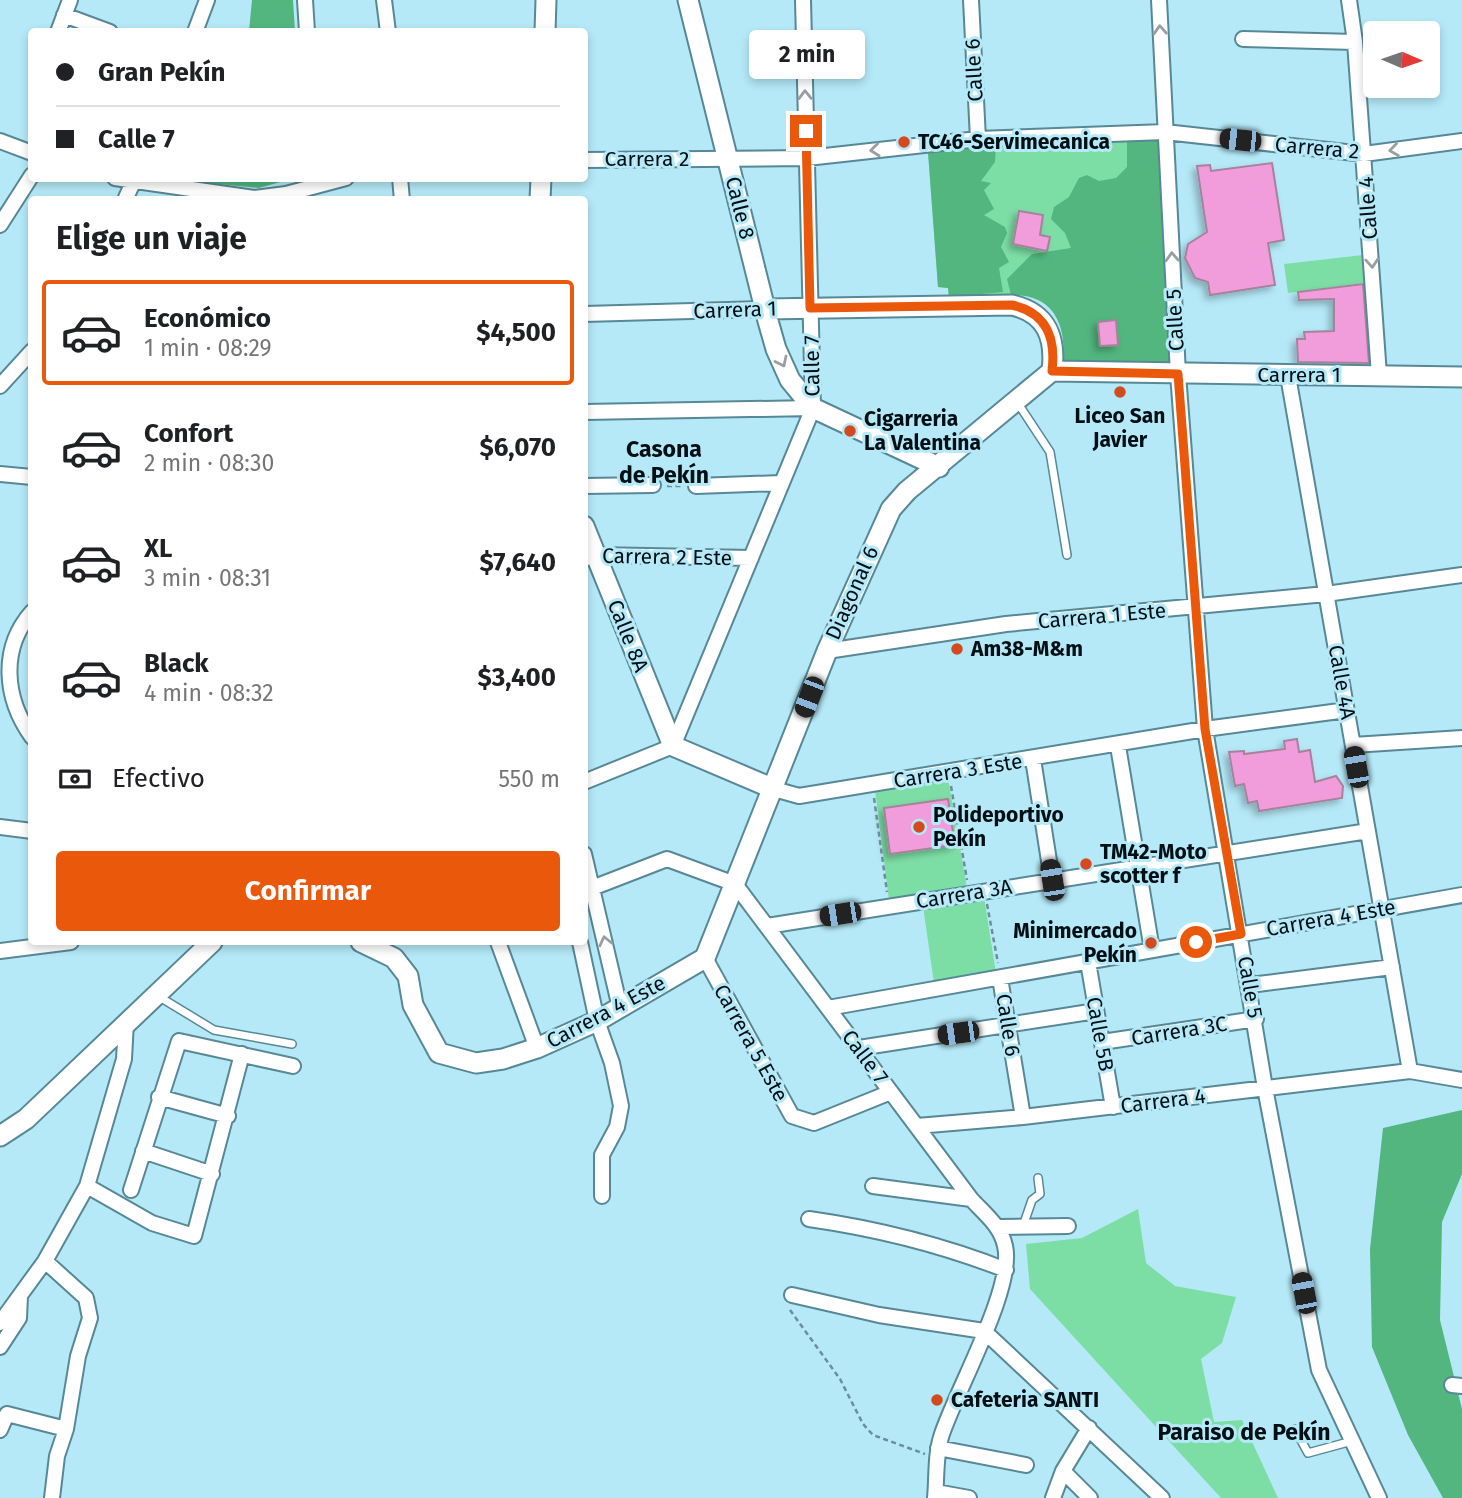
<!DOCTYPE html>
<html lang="es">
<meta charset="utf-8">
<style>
:root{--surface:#fff;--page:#f6f6f6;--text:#202124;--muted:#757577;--line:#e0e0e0;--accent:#ea580c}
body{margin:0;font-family:"Fira Sans",sans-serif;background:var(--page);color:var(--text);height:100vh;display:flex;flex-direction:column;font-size:26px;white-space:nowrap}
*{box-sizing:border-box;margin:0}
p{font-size:23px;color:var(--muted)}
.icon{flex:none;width:38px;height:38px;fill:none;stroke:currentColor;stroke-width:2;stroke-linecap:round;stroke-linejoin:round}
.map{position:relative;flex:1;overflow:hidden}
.details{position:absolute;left:28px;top:196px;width:560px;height:749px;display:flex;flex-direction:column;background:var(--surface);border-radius:7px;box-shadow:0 4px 10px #0003}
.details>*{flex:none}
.hud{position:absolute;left:28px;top:28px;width:560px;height:154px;border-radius:7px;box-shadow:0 4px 10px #0003;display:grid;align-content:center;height:154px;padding:0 28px;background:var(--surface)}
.needle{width:46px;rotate:92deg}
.tools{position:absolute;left:1363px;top:21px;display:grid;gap:14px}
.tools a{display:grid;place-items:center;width:77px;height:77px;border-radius:7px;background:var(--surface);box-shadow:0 4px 10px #0003;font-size:35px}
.end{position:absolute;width:32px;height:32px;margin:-16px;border:9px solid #ea580c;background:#fff;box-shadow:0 0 0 4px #fff}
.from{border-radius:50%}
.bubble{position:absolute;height:49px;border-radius:7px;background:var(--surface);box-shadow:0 4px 10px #0003;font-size:23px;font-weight:700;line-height:49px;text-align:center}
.car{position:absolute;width:21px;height:42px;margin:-21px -10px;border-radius:9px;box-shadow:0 0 5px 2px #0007;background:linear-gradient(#222 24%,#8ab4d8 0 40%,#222 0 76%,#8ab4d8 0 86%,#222 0)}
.hud b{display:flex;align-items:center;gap:24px;height:66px;font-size:26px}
.hud b+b{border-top:2px solid var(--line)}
.hud i{width:18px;height:18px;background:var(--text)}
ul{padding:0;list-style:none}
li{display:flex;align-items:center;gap:21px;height:105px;margin:0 14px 10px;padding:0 14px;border:4px solid transparent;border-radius:7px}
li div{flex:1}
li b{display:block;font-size:26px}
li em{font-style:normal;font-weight:700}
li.current{border-color:var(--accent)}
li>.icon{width:63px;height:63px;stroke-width:1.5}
h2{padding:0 28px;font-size:32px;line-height:84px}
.pay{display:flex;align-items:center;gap:18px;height:77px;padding:0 28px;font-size:26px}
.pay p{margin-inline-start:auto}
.primary-button{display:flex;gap:14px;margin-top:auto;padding:14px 28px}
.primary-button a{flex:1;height:80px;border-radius:7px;background:var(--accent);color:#fff;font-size:28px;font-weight:700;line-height:80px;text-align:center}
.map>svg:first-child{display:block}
.green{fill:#7ddea5}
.forest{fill:#52b67e}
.building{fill:#f19ddc;stroke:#a6829c;stroke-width:2;filter:url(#shadow)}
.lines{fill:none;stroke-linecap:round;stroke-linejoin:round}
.lane-casing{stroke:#578895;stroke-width:10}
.street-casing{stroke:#578895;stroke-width:18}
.secondary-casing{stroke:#578895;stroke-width:23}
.path{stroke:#6b8f9a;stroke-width:2.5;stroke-dasharray:5 3.5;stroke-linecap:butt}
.lane{stroke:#fff;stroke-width:7}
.street{stroke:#fff;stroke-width:14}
.secondary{stroke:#fff;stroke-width:19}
.oneway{stroke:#999fa1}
.route{stroke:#ea580c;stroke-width:9}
.poi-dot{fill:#d34a21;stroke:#b5e9f8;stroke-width:2.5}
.labels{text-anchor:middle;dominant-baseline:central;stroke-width:6;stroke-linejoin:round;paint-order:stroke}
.street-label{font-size:21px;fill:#000f14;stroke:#b5e9f8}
.poi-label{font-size:21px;font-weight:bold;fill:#000f14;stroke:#b5e9f8;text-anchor:start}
.neighbourhood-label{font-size:23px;font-weight:bold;fill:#000f14;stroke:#b5e9f8}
</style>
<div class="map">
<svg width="1462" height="1498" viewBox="0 0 1462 1498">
<defs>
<filter id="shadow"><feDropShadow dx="-4" dy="4" stdDeviation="3.5" flood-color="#0004"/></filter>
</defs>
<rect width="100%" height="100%" fill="#b5e9f8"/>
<path class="green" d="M1160,141L1063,362C1071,279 1006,295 949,297L948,288L938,287L928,152L979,145Z
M1363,255L1365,283L1288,293L1284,264Z
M948,778L967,888L889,900L875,790Z
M984,897L996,973L934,983L923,906Z
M1138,1209L1146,1263L1175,1286L1236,1297L1222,1343L1201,1359L1214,1422L1242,1420L1278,1498H1221L1030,1289L1026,1244L1082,1238Z"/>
<path class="forest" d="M252,0H293L295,31H249Z
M1127,141H1160L1171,368L1063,362C1067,325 1053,293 1011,295L1007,279L1032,254L1071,248L1065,233L1051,219L1054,207L1069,197L1079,178L1087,175L1099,181L1116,178L1127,167Z
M979,145H996L995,162L981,181L991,183L984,190L994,209L984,215L1005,227L1007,233L1001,247L1009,262L999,268L1003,292L949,297L948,288L938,287L928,152Z
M167,179H291L259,188Z
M1462,1110V1174L1442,1222L1440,1320L1462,1409V1498H1443L1408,1435L1372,1347L1370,1249L1383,1128Z"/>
<path class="building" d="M1272,163L1284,240L1268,243L1275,285L1210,295L1208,282L1195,278L1185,258L1188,244L1207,232L1197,166L1210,165L1211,171Z
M1019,211L1043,215L1040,235L1050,237L1047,251L1013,244Z
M1363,284L1369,363L1298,362L1297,339H1305L1304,332L1334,331V299L1299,300L1298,292Z
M1116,320L1118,345L1100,346L1098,322Z
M1297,739L1299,752L1310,750L1315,782L1336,776L1343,786L1342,798L1259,811L1257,801L1248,803L1244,784L1235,786L1229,752L1244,751V754L1285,749L1284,741Z
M948,799L955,845L890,854L884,808Z"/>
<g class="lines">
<g class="lane-casing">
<path id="lane" d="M1017,402L1050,452L1067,555
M158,996L214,1030L292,1044
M1023,1226L1032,1200L1040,1194L1038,1178
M1295,1429L1308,1453L1352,1441"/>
</g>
<g class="street-casing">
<path id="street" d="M305,0L307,32
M384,0L388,32
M971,0L978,139
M1159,0L1178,374L1205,729L1265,1088L1319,1370L1379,1498
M1349,0L1355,42L1379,375
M64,15L110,32
M58,32L70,0
M195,32L207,0
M1243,39L1355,42
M0,141L32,153
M584,160L807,158L978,139L1165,132L1364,154L1462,141
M115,178L254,198L286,194L346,178
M400,178L402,200
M125,200L135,178
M0,225L32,175
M584,314L766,309
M1288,376L1410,1071
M0,386L32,351
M584,412L813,408
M0,474L32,477
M584,486L653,485
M696,486L781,483
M584,559L595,555L751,558
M32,612C0,648 4,698 32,737
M827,651L1006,624L1326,594L1462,575
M1353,745L1462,738
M1118,746L1152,950
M1033,759L1052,880
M584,782L673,746L813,408L803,0
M774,789L799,796L1205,729L1347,710
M0,827L32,831
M584,854L620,1008
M592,888L667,859L735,884L971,1199C984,1213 1001,1226 1005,1246C1015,1287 957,1389 942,1434C935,1454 937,1477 935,1498
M767,926L1368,831
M498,942L537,1048
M580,942L597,1021L612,1063L621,1106L617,1127L602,1155V1196
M0,951L71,942
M705,958L792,1116L814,1123L891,1092
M1088,962L1113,1107
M1000,978L1023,1117
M1250,985L1392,967
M828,1008L1462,895
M1102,1042L1256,1019
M859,1048L1096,1011
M159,1097L228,1116
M917,1126L1023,1117L1410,1071L1462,1080
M143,1151L212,1174
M87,1186L152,1223L194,1236L242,1054
M873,1186L971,1199
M131,1190L179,1041L293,1066
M809,1219C879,1229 940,1244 1006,1270
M998,1227L1068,1226
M45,1261L86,1298L90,1318L78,1356L66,1429L57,1456L52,1498
M792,1295L879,1315L984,1331L1162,1498
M0,1323L45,1261L87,1186L124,1059L126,1022
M0,1347L19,1318L20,1296
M1452,1385L1462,1386
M0,1430L7,1414L66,1429
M938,1448L1026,1465
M1063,1471L1090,1498
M936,1492L969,1498
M1053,1498L1063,1471L1089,1428"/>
</g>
<g class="secondary-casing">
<path id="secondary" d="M688,0L768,321L776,349L790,380L813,408L939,467
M545,32L546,0
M540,200L541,178
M1052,371L1462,377
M584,526L673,746L774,789
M361,942L394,958L408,976L413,1005L439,1053L476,1063L503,1059L537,1048L597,1021L705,958L827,651L891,509L907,491L1052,371C1056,338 1047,313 1012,305L766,309
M0,1136L26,1119L212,942"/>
</g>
<path class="path" d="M667,486H681
M951,786L967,880
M874,798L887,892
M987,904L998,963
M790,1310L840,1379L863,1424L873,1435L925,1454"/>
<use href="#lane" class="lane"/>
<use href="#street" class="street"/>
<use href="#secondary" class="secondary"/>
</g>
<defs><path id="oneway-chevron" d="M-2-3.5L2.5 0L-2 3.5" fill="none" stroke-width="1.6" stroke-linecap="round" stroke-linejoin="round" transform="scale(1.75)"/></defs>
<g class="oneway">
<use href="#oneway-chevron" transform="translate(1160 30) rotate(-93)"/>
<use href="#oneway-chevron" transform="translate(805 95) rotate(-91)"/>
<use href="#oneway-chevron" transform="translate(875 150) rotate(174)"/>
<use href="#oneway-chevron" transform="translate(1394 150) rotate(172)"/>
<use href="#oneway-chevron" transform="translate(1172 257) rotate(-93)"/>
<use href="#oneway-chevron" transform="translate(1372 263) rotate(86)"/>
<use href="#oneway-chevron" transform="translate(782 362) rotate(64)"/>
<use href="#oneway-chevron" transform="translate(605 941) rotate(-103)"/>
</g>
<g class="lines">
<path class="route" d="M806,131L810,308L1012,305C1047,313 1056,338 1052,371L1178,374L1205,729L1241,934L1196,942"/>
</g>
<g class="poi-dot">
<circle cx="904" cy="142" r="7"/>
<circle cx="1120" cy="392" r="7"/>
<circle cx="850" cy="431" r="7"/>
<circle cx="957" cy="649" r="7"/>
<circle cx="919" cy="827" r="7"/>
<circle cx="1086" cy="864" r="7"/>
<circle cx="1151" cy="943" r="7"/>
<circle cx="937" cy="1400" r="7"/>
</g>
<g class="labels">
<g class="street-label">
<text transform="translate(974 70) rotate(-93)">Calle 6</text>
<text transform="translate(1317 148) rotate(5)">Carrera 2</text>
<text x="647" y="159">Carrera 2</text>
<text transform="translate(740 208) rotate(76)">Calle 8</text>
<text transform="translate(1368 208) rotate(-94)">Calle 4</text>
<text transform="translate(735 310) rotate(-2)">Carrera 1</text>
<text transform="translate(1175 320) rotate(-93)">Calle 5</text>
<text transform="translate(812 366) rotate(-91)">Calle 7</text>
<text x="1299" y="375">Carrera 1</text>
<text transform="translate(667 557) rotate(1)">Carrera 2 Este</text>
<text transform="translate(852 593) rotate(-66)">Diagonal 6</text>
<text transform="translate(1102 616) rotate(-5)">Carrera 1 Este</text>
<text transform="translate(628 636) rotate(68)">Calle 8A</text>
<text transform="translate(1342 682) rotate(80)">Calle 4A</text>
<text transform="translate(958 771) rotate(-9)">Carrera 3 Este</text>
<text transform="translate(964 894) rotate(-9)">Carrera 3A</text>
<text transform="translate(1331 918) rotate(-10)">Carrera 4 Este</text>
<text transform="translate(1250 987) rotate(80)">Calle 5</text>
<text transform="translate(606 1012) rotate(-28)">Carrera 4 Este</text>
<text transform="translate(1008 1025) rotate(81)">Calle 6</text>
<text transform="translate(1179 1031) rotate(-9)">Carrera 3C</text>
<text transform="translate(1100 1034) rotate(80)">Calle 5B</text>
<text transform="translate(751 1043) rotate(61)">Carrera 5 Este</text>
<text transform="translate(865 1057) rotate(53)">Calle 7</text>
<text transform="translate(1163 1101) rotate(-7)">Carrera 4</text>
</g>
<g class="poi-label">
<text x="918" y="142">TC46-Servimecanica</text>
<text x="1120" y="416" text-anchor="middle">Liceo San<tspan x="1120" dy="24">Javier</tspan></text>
<text x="864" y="419">Cigarreria<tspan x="864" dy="24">La Valentina</tspan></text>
<text x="971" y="649">Am38-M&amp;m</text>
<text x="933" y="815">Polideportivo<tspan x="933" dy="24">Pekín</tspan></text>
<text x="1100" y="852">TM42-Moto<tspan x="1100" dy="24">scotter f</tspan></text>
<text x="1137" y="931" text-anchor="end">Minimercado<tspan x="1137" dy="24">Pekín</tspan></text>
<text x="951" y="1400">Cafeteria SANTI</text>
</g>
<g class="neighbourhood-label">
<text x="664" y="449">Casona<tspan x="664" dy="26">de Pekín</tspan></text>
<text x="1244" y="1432">Paraiso de Pekín</text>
</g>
</g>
</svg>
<div class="tools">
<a><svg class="needle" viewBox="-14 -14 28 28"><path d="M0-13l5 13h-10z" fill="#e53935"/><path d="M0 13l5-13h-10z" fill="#757577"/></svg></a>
</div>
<i class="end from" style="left:1196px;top:942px"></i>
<i class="end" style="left:806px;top:131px"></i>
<div class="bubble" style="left:749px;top:30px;width:116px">2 min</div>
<i class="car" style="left:1240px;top:140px;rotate:276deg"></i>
<i class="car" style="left:809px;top:697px;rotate:201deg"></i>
<i class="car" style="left:1356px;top:767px;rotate:350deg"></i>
<i class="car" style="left:1052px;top:880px;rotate:351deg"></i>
<i class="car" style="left:840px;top:914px;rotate:261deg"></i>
<i class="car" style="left:958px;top:1033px;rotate:262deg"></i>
<i class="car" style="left:1304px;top:1293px;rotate:349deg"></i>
<div class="hud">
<b><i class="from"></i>Gran Pekín</b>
<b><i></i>Calle 7</b>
</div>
<section class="details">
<h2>Elige un viaje</h2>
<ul>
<li class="current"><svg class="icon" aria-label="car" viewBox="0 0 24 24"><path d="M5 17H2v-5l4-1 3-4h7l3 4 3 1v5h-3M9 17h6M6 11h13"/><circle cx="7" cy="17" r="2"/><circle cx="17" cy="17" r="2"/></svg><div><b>Económico</b><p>1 min · 08:29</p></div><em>$4,500</em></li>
<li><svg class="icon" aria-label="car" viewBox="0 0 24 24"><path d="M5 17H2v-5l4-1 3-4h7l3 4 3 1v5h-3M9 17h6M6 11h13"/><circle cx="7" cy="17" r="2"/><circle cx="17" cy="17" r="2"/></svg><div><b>Confort</b><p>2 min · 08:30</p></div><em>$6,070</em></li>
<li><svg class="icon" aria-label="car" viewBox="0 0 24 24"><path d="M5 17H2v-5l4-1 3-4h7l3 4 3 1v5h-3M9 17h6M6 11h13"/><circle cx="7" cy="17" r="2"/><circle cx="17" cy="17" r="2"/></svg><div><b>XL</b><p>3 min · 08:31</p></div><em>$7,640</em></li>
<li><svg class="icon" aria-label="car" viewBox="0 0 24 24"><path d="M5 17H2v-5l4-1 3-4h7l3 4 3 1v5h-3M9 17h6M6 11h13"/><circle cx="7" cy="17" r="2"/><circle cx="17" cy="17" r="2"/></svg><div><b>Black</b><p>4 min · 08:32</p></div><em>$3,400</em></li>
</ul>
<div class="pay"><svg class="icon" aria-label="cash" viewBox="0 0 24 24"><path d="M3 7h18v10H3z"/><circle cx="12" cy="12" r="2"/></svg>Efectivo<p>550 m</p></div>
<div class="primary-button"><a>Confirmar</a></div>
</section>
</div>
